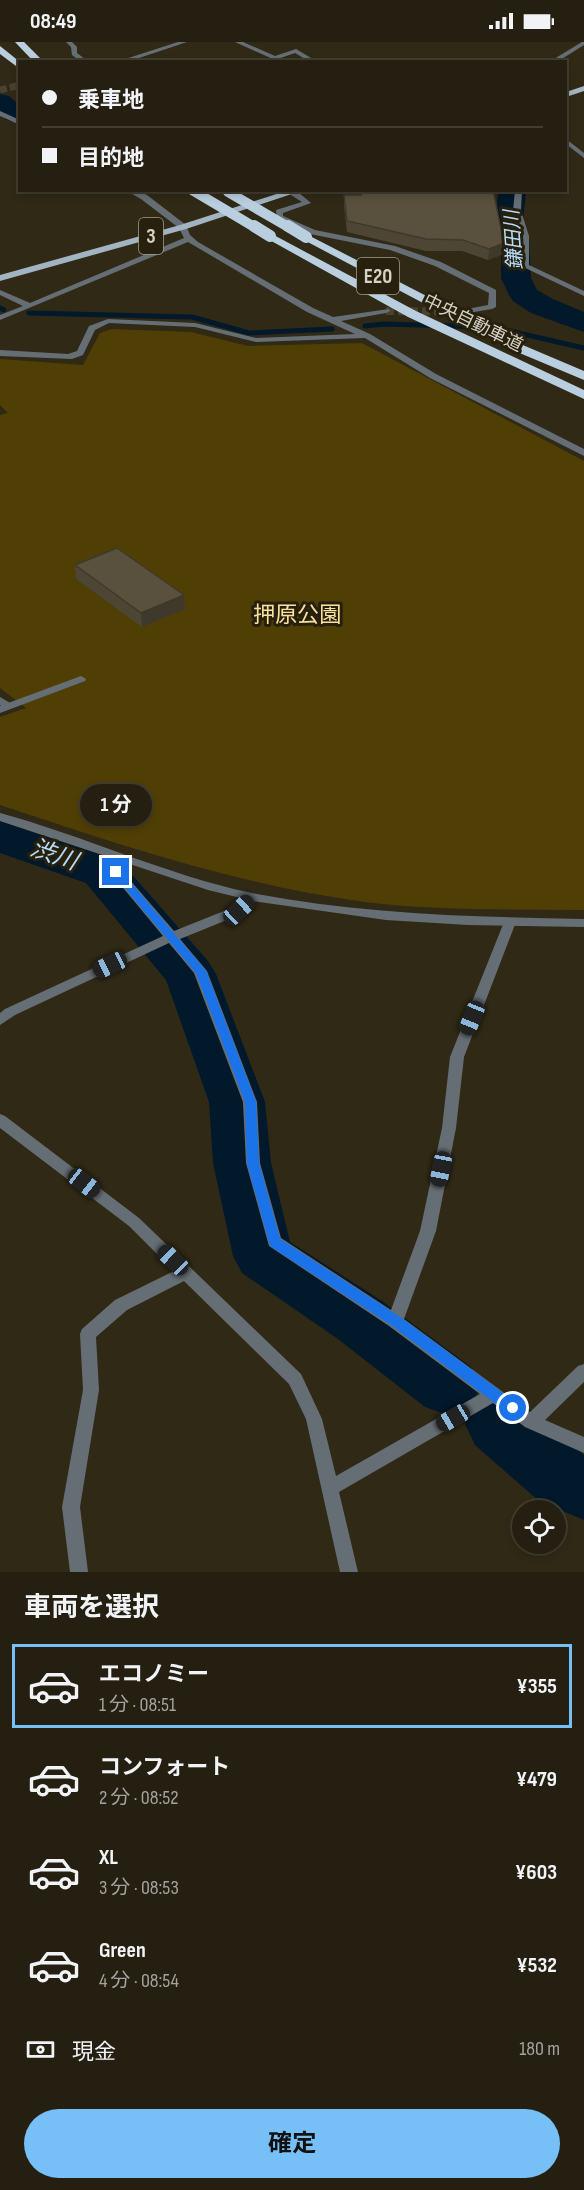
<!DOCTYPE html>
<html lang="ja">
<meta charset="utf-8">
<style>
:root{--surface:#241f10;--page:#2c2719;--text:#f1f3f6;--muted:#a3a29f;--line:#413d30;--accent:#76c0f7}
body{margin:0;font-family:"Sofia Sans Condensed","Noto Sans JP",sans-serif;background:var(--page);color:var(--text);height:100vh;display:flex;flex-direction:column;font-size:22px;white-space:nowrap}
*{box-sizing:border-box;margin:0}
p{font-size:20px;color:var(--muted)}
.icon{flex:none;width:33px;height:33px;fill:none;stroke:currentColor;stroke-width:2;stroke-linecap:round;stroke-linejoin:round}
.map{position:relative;height:1530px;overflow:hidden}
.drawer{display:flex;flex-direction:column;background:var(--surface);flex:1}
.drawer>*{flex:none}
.banner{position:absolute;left:18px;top:18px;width:549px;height:132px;border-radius:0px;box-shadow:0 3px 9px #0003,0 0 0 2px var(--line);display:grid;align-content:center;height:132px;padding:0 24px;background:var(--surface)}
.controls{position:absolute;left:512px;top:1458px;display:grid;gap:12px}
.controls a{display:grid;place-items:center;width:54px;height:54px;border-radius:50%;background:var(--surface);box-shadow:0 3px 9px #0003,0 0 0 2px var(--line);font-size:30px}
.end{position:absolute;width:27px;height:27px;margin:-14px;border:8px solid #1a73e8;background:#fff;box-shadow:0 0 0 3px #fff}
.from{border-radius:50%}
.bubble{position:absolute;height:42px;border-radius:21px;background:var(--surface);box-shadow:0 3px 9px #0003,0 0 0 2px var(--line);font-size:20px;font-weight:700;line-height:42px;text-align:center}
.car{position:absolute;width:18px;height:36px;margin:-18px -9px;border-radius:8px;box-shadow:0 0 4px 2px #0007;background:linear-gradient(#222 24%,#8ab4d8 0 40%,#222 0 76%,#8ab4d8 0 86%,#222 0)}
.banner b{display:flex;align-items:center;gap:21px;height:57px;font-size:22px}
.banner b+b{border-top:2px solid var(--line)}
.banner i{width:15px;height:15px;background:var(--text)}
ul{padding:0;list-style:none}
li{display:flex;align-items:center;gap:18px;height:84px;margin:0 12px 9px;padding:0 12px;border:3px solid transparent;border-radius:0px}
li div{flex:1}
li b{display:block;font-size:22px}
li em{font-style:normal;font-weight:700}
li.on{border-color:var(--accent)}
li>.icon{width:54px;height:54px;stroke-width:1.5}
h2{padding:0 24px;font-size:27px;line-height:72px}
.pay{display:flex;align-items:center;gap:15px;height:66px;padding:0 24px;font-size:22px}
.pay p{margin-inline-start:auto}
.primary-button{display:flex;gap:12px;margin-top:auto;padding:12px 24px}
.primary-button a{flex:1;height:69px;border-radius:36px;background:var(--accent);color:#111;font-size:24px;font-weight:700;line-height:69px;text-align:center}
.status{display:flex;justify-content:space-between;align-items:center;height:42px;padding:0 30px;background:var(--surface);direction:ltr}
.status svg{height:16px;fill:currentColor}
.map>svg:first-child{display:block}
.green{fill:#503f05}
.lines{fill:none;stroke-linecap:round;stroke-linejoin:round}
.stream{stroke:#01192b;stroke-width:5}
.river{fill:#01192b;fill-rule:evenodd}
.minor-tunnel-far1{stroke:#494230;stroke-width:7;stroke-dasharray:7 3;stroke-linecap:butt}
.minor-tunnel{stroke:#494230;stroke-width:8;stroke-dasharray:8 4;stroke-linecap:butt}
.minor{fill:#666e75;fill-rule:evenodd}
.tertiary{fill:#666e75;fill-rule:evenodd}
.primary{fill:#a2b3c1;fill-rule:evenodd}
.motorway{fill:#b9cedf;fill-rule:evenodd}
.motorway-bridge-far1{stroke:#b9cedf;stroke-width:10}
.motorway-bridge{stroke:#b9cedf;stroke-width:12}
.wall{fill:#4d4634}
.shaded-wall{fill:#3e392b}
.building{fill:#59513d;stroke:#3e392b;stroke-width:1.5}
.route{fill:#1a73e8}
.labels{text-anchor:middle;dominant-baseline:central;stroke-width:6;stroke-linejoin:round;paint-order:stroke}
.far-street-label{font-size:18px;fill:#d5d1c5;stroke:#26200d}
.far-water-label{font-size:20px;font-style:italic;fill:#b6ddfd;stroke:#26200d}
.shield{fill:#26200d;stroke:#a09c8e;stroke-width:1.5}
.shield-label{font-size:21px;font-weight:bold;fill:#d5d1c5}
.park-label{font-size:22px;fill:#f9e19d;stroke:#26200d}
.water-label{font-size:24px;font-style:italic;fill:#b6ddfd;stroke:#26200d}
</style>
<div class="status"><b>08:49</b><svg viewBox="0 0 49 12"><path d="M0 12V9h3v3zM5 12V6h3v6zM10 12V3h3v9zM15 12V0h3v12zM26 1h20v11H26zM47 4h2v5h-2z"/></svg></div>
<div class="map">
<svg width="584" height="1530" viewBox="0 0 584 1530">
<rect width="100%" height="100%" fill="#302916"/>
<path class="green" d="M112,287L191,290L248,304L362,301L584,419V868C511,867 438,869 365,860C239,843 120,803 0,763V675L26,666L0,646V373L8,371L0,363V317L83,323L100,291Z"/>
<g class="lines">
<path class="stream" d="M0,266L4,268
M29,271L192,275L249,291L332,287
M365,284L384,282L492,285L584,306"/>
<path class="river" d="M0,52L9,54L20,64V81L6,78L0,72Z
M496,148H524L526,151L523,178L529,197L531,236L537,248L553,257L584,270V290L531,271L513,259L509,253L501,236V197L495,178L498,152Z
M0,779L120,819L208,919L216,932L265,1060L271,1121L290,1200L382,1259L471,1325L480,1345L471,1365L448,1373L425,1365L338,1297L242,1231L233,1214L213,1121L209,1060L166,938L86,841L0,811Z
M498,1353L521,1361L584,1413V1478L539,1459L475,1403L465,1382L475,1361Z"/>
<path class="minor-tunnel-far1" d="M0,48L20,43"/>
<path class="minor-tunnel" d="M386,269L465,270"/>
<path class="minor" d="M178,0H187L127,20H116Z
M235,0H243L275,14L296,7L318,20H310L295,11L275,18Z
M582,0H584V3L557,20H549Z
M403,16L405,19L391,20L392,19Z
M0,69L20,78V83L0,74Z
M566,97L584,111V116L566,102Z
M125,148H135L147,153L186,183L190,193L198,200L313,266L333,275L389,267L390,269L386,271L341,279L370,292L436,332L584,407V414L430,336L365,296L256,300L195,285L109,281L95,288L83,313L72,317L0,314V308L68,312L77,309L89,284L108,277L195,281L256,296L355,292L307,270L188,200L0,278V273L23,264L0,253V248L30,261L184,196L179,186L141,157Z
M515,148H522L521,169L529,194V223L584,249V254L521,224V194L513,169Z
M291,149H297L311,161L283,171V174L315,188L395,204L441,220L496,248V265L492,267L462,272V268L488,263L489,251L435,224L390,208L310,192L277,177L276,168L302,160L291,153Z
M0,655L15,664L13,666H5L0,663Z
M126,813L132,817L123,830L174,889L234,865L249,852H257L259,855L244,871L180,897L207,929L257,1060L260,1121L281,1196L391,1268L420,1189L442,1086L450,1015L504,880L505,877H515L516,880L464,1015L456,1086L436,1189L404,1277L530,1370L578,1324L584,1322V1340L545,1378L584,1395V1411L525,1385L493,1361L339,1450L358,1530H340L306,1377L289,1342L184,1239L127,1268L96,1295L99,1348L80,1465L88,1530H70L62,1465L83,1348L80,1292L82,1287L115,1258L174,1229L129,1184L0,1086V1072L5,1074L139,1176L301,1332L322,1377L336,1434L480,1352L389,1284L269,1204L246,1121L243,1060L194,931L169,901L15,973L0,983V971L5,967L163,894L110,830L122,814Z"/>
<path class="tertiary" d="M66,0H72L77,5V11L89,20H81L72,13L71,5Z
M81,634L86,637L85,639L0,671V664Z
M0,771C85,794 166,833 252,851C362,872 473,875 584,877V885L468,883L386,878L253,859L208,848L0,779Z"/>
<path class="primary" d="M584,44V49L566,55V50Z
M289,148H304L186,187L0,239V233L180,183Z"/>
<path class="motorway" d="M15,0H24L44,20H34Z
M0,4L20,20V27L0,12Z
M270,191L416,269L584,348V357L408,275L266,196V192Z
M306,192L518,301L584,329V338L510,307L302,197L300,195Z"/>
<path class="motorway-bridge-far1" d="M192,148L256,186
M228,150L290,186"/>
<path class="motorway-bridge" d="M254,184L270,194
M288,184L306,195"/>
</g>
<path class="wall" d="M360,148H493L504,201L503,212L488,218L462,209H426L347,190L344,164V153H359Z
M75,523L184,553L185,567L142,585L76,537Z"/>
<path class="shaded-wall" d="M504,201L503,212L488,218L489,207Z
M184,553L185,567L142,585L141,571Z"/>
<path class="building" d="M360,148H493L504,201L489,207L463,198L426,197L347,179L344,153H361Z
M117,506L184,553L141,571L75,523Z"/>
<path class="route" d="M116,827L120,828L206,929L256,1060L259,1121L280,1197L400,1275L518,1362L520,1366L518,1371H508L391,1283L270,1204L247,1121L245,1060L196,931L113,832L111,830Z"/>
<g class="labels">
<g class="far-street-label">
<text transform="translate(473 281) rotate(26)">中央自動車道</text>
</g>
<g class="far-water-label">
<text transform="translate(514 198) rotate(-94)">鎌田川</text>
</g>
<g class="shield">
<rect x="139" y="176" width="24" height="36" rx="4.5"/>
<rect x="357" y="216" width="42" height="36" rx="4.5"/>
</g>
<g class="shield-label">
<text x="151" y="194">3</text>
<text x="378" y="234">E20</text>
</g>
<g class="park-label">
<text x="297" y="573">押原公園</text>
</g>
<g class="water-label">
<text transform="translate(54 813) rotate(19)">渋川</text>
</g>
</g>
</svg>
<div class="controls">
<a><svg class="icon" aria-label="locate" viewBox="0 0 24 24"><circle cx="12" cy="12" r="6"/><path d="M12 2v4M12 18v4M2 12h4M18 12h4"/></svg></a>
</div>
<i class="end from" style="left:513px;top:1366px"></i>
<i class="end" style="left:116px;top:830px"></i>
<div class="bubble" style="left:80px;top:742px;width:72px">1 分</div>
<i class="car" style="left:239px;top:868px;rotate:47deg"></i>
<i class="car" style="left:110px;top:923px;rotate:245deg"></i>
<i class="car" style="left:472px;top:976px;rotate:202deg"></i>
<i class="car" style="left:441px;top:1127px;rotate:191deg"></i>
<i class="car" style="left:84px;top:1141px;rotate:128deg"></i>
<i class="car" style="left:173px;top:1218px;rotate:314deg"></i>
<i class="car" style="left:453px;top:1376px;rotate:240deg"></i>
<div class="banner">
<b><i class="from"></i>乗車地</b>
<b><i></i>目的地</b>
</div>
</div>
<section class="drawer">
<h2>車両を選択</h2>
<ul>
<li class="on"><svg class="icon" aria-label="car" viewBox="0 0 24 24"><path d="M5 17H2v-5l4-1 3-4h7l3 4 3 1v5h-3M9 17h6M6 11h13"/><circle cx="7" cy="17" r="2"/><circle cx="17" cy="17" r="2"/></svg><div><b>エコノミー</b><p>1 分 · 08:51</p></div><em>¥355</em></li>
<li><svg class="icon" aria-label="car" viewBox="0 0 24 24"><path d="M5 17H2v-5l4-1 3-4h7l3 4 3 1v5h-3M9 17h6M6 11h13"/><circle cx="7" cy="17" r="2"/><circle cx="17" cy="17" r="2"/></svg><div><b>コンフォート</b><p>2 分 · 08:52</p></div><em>¥479</em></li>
<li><svg class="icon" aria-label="car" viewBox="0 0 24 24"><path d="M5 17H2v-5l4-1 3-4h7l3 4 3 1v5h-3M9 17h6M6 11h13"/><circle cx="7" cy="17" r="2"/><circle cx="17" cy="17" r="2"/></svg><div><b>XL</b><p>3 分 · 08:53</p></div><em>¥603</em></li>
<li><svg class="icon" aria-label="car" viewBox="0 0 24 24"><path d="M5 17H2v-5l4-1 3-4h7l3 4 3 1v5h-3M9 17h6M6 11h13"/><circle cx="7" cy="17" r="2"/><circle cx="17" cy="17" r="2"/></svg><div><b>Green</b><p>4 分 · 08:54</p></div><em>¥532</em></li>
</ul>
<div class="pay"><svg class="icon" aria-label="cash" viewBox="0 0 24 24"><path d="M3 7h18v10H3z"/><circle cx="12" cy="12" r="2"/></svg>現金<p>180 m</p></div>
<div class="primary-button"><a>確定</a></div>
</section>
